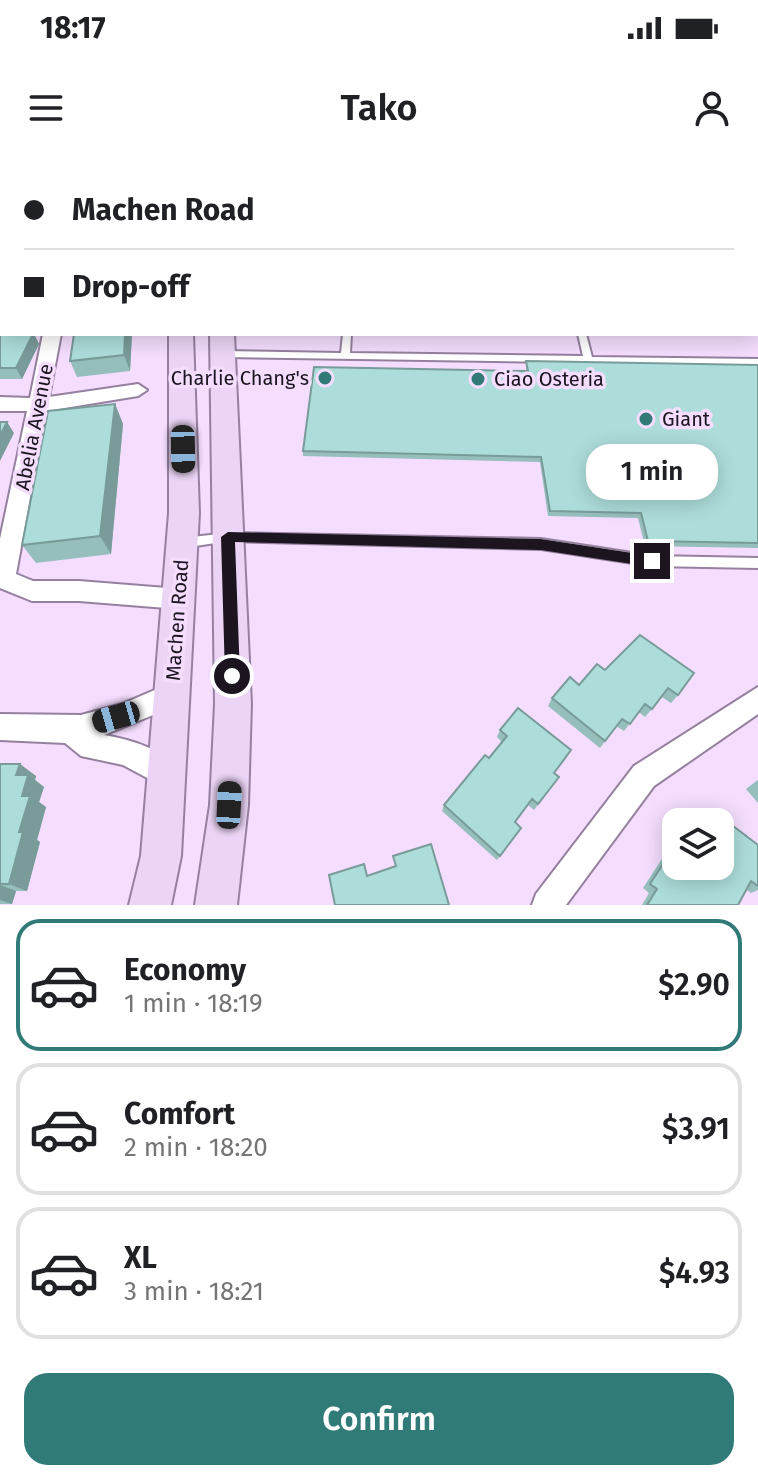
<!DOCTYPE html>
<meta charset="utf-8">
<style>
:root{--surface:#fff;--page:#f6f6f6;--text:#202124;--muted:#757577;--line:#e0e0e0;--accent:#307a78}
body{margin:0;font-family:"Fira Sans",sans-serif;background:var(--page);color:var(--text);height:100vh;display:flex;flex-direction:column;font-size:30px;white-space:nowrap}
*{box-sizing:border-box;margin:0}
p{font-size:26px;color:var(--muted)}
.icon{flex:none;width:44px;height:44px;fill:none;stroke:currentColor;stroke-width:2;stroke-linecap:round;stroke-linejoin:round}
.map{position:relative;height:745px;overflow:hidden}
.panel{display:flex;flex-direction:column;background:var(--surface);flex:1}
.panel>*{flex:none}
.top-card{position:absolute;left:0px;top:0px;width:758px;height:176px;box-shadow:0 4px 20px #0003;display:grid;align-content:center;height:176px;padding:0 24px;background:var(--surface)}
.buttons{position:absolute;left:662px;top:648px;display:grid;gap:16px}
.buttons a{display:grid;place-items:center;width:72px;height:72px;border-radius:16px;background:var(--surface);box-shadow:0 4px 20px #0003;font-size:40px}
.end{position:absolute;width:36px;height:36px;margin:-18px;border:10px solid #1c1520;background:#fff;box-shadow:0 0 0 4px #fff}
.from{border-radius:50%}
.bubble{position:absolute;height:56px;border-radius:24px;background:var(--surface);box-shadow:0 4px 20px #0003;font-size:26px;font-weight:600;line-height:56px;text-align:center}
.car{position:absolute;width:24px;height:48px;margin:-24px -12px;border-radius:10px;box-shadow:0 0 6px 2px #0007;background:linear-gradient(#222 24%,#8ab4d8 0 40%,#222 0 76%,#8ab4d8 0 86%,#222 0)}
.top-card b{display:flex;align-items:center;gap:28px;height:76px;font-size:30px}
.top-card b+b{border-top:2px solid var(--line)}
.top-card i{width:20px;height:20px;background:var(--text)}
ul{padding:14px 0 0;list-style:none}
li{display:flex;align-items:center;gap:24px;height:132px;margin:0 16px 12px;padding:0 8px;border:4px solid var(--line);border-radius:24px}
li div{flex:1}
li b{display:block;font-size:30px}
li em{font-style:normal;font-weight:600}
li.active{border-color:var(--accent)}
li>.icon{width:72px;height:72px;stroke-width:1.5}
.button{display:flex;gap:16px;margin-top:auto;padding:16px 24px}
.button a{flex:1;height:92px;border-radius:24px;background:var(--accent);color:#fff;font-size:32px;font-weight:600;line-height:92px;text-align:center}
.status{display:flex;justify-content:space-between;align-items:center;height:56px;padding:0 40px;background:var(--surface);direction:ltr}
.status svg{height:22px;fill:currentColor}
header{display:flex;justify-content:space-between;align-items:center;height:104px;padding:0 24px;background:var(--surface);font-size:36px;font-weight:600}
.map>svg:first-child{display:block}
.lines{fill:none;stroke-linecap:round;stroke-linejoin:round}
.lane-casing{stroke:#95819f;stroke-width:4}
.street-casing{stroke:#95819f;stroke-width:4}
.secondary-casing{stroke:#95819f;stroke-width:4}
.lane{fill:#fff;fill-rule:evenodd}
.street{fill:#fff;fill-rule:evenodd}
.secondary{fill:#ebd4f5;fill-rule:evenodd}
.wall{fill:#95bebc}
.shaded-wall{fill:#799b99}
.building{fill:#addddb;stroke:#799b99;stroke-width:2}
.route{fill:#1c1520}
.poi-dot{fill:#307a78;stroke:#f4ddfe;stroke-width:3}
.labels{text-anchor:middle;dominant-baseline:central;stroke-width:7;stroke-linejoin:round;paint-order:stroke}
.poi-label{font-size:20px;fill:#1c1520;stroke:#f4ddfe;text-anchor:start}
.street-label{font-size:20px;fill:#1c1520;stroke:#f4ddfe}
</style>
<div class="status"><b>18:17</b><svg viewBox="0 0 49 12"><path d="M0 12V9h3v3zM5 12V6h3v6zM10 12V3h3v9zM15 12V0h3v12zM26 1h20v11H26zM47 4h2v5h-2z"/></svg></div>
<header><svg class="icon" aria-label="menu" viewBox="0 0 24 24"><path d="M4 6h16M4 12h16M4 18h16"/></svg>Tako<svg class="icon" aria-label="person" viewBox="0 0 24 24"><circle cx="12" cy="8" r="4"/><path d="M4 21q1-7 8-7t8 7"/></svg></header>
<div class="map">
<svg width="758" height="745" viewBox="0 0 758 745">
<rect width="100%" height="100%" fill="#f4ddfe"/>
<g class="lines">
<g class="lane-casing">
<path id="lane" d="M239,0H245L246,2H240Z
M279,0H286L287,2H280Z
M538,0H544L545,2H539Z
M756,47H758V51H756Z
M0,161H2V167H0Z
M343,174H351L350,193L583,196L578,174H586L592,197L758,199V205L223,197L219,194L223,191L341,193Z
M228,373L541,379L652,396L758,398V408L652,406L541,389L228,381L183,388L179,386L177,383L179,380L183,378Z"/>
</g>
<g class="street-casing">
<path id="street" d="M43,174H61L49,237L138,224L147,230L138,236L46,251L16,414L33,421H79L179,429L187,432L191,439L187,446L179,449L79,441H32L0,428V379L27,251H0V237L30,238Z
M171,523L180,526L184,535L180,544L104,575C128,579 170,590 180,614L176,624L166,628L123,605L81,596L65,583L0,580V554L81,555L122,544Z
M758,527V554L654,626L566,745H532L536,734L634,606Z"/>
</g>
<g class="secondary-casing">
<path id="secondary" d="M151,0H171L172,2H152Z
M185,0H204L205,2H186Z
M0,73H2V85H0Z
M756,73H758V85H756Z
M0,95H2V107H0Z
M169,174H193L199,353L181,696L171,745H129L141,696L169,353Z
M210,174H234L251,544L248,645L237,745H195L210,645L215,544Z"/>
</g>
<use href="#lane" class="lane"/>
<use href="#street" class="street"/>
<use href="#secondary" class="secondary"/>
</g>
<path class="wall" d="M0,103H2V152H0Z
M0,172L2,174H34L39,184L22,219H0Z
M132,174L130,211L77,217L70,201Z
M526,201L758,205V388L645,386L638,358L548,356L540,302L303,296V291L526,211Z
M115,244L123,264L111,394L36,403L22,385Z
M640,475L678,535L671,543L662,537L645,557L639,552L624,571L616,566L600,588L548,546L552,538L579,525L605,510Z
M500,570L559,617L534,650L528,645L515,662L521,668L497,700L442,651L444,645L489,598L502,582L497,577Z
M0,604L36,616L35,620L44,627L39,642L46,647L37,680L40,682L27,731H16L12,744H0Z
M758,620V643L746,629Z
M712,650L758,685V730L751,733L747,730L738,745H642L649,733L643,728L676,677V706L720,662H700L704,656Z"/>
<path class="shaded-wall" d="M2,122V142L0,138V126Z
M33,174H34L39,184L22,219L16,208Z
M125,174H132L130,211L124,195Z
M115,244L123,264L111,394L100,376Z
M7,262L14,273L0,301V276Z
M20,604L36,616L35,620L44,627L39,642L46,647L37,680L40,682L27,731L9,724L22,636L16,615Z
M0,725L16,731L12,744L0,740Z"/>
<path class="building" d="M0,0H99L97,2H2V50L0,49Z
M289,0H527V2H289Z
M561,0H758V31H756V2H562Z
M0,103H2V122L0,126Z
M0,172H2V174H33L16,208H0Z
M74,174H125L124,195L70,201Z
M526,201L758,205V383L648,381L641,353L550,351L541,297L303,291L314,207L528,211Z
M115,244L100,376L22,385L48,251Z
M0,262H7L0,276Z
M640,475L694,513L678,535L668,528L652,549L645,544L630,564L622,559L605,581L552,538L570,517L579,525L597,504L605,510Z
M518,548L571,590L554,613L559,617L538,644L532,639L515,662L521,668L500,696L444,645L485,595L489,598L507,576L500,570Z
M0,604H20L16,615H28L22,636H30L19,672H23L9,724H0Z
M712,650L758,685V726L751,721L738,745H647L657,729L650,724L676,684V706H720V662H705Z
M431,684L449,745H335L329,715L364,704L367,716L396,706L393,696Z"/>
<path class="route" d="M228,372L541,379L652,396L659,401L652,407L541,390L235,382L240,516L232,523L225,516L221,377Z"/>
<g class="poi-dot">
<circle cx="325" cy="218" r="8"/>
<circle cx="478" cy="219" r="8"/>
<circle cx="646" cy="259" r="8"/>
</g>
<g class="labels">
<g class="poi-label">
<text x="309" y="218" text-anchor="end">Charlie Chang's</text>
<text x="494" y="219">Ciao Osteria</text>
<text x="662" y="259">Giant</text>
</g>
<g class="street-label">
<text transform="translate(34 267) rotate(-79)">Abelia Avenue</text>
<text transform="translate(177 460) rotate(-86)">Machen Road</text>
</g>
</g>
</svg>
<div class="buttons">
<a><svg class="icon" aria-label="layers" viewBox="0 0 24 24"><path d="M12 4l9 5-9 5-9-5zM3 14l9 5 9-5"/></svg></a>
</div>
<i class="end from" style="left:232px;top:516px"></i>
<i class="end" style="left:652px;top:401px"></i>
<div class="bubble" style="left:586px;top:284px;width:132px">1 min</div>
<i class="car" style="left:183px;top:289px;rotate:179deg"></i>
<i class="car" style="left:116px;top:557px;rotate:254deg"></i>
<i class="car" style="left:229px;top:645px;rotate:3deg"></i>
<div class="top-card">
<b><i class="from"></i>Machen Road</b>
<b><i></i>Drop-off</b>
</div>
</div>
<section class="panel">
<ul>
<li class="active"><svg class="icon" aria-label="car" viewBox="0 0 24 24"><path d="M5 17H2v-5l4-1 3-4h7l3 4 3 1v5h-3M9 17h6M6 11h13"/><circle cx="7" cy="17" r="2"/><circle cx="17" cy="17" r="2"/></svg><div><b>Economy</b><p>1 min · 18:19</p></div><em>$2.90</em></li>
<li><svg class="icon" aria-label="car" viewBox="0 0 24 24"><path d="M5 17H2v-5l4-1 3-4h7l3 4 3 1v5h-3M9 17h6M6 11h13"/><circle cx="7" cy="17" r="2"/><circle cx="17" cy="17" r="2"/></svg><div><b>Comfort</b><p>2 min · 18:20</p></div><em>$3.91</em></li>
<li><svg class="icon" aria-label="car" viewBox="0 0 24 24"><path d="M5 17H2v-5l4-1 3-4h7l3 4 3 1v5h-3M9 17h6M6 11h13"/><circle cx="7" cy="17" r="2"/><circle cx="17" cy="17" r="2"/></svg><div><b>XL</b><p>3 min · 18:21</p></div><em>$4.93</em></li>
</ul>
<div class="button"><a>Confirm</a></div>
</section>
